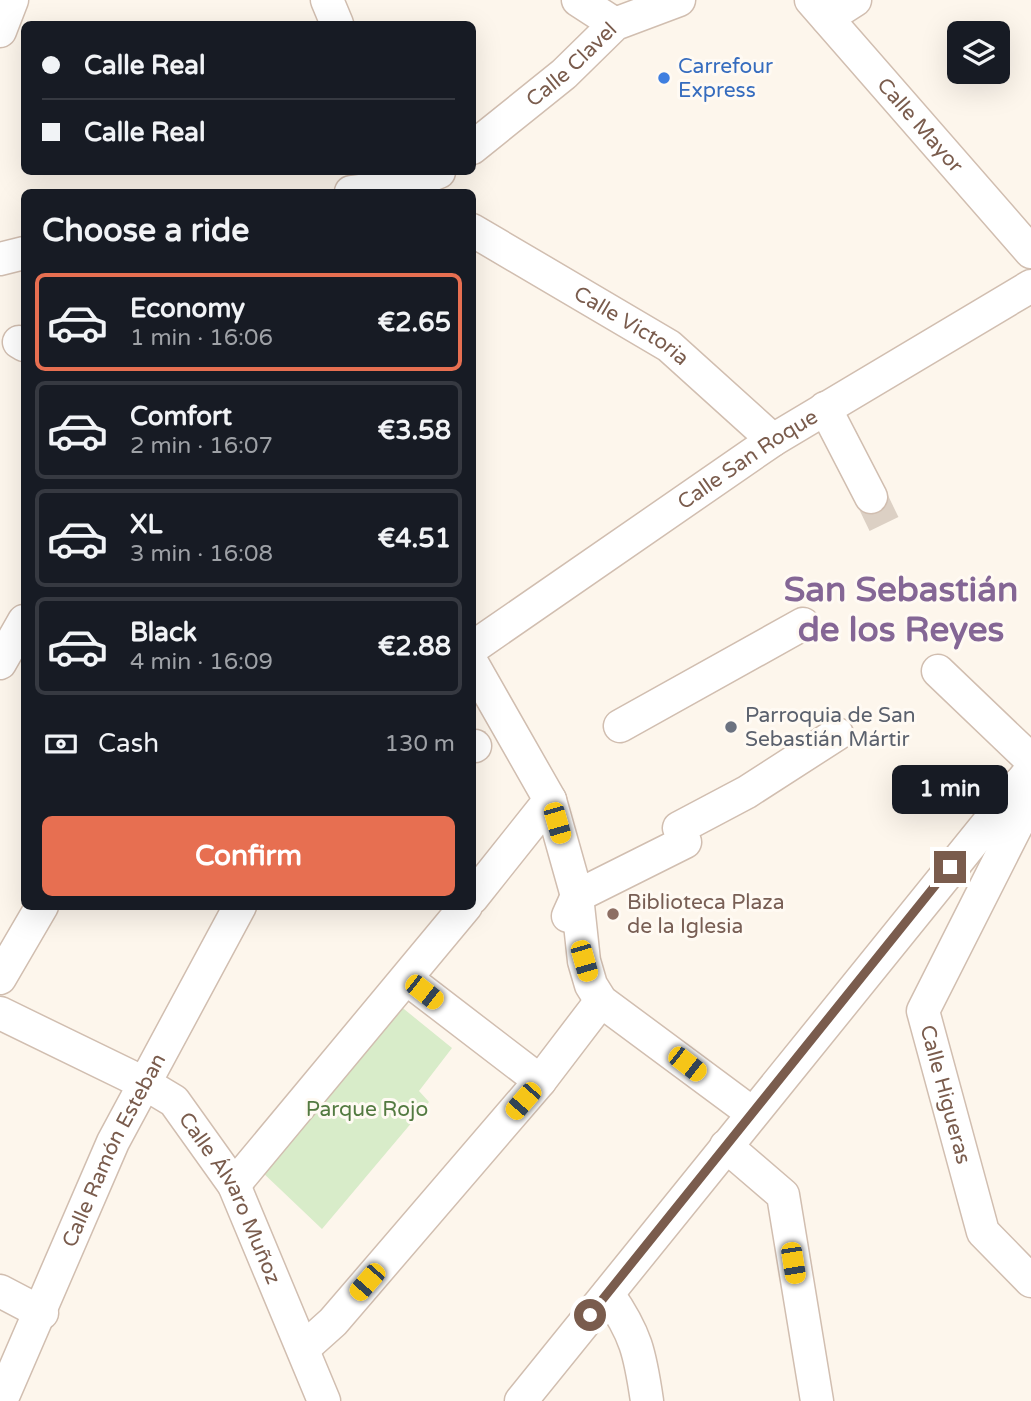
<!DOCTYPE html>
<meta charset="utf-8">
<style>
:root{--surface:#171b24;--page:#242831;--text:#f1f3f6;--muted:#9ea1a6;--line:#363941;--accent:#e76f51}
body{margin:0;font-family:"Varela Round",sans-serif;background:var(--page);color:var(--text);height:100vh;display:flex;flex-direction:column;font-size:26px;white-space:nowrap}
*{box-sizing:border-box;margin:0}
p{font-size:23px;color:var(--muted)}
.icon{flex:none;width:38px;height:38px;fill:none;stroke:currentColor;stroke-width:2;stroke-linecap:round;stroke-linejoin:round}
.map{position:relative;flex:1;overflow:hidden}
.details{position:absolute;left:21px;top:189px;width:455px;height:721px;display:flex;flex-direction:column;background:var(--surface);border-radius:10px;box-shadow:0 7px 28px #0002}
.details>*{flex:none}
.hud{position:absolute;left:21px;top:21px;width:455px;height:154px;border-radius:10px;box-shadow:0 7px 28px #0002;display:grid;align-content:center;height:154px;padding:0 21px;background:var(--surface)}
.fabs{position:absolute;left:947px;top:21px;display:grid;gap:14px}
.fabs a{display:grid;place-items:center;width:63px;height:63px;border-radius:10px;background:var(--surface);box-shadow:0 7px 28px #0002;font-size:35px}
.end{position:absolute;width:32px;height:32px;margin:-16px;border:9px solid #7a5c4d;background:#fff;box-shadow:0 0 0 4px #fff}
.from{border-radius:50%}
.bubble{position:absolute;height:49px;border-radius:10px;background:var(--surface);box-shadow:0 7px 28px #0002;font-size:23px;font-weight:700;line-height:49px;text-align:center}
.car{position:absolute;width:21px;height:42px;margin:-21px -10px;border-radius:9px;box-shadow:0 0 5px 2px #0007;background:linear-gradient(#f5c518 24%,#345 0 40%,#f5c518 0 76%,#345 0 86%,#f5c518 0)}
.hud b{display:flex;align-items:center;gap:24px;height:66px;font-size:26px}
.hud b+b{border-top:2px solid var(--line)}
.hud i{width:18px;height:18px;background:var(--text)}
ul{padding:0;list-style:none}
li{display:flex;align-items:center;gap:21px;height:98px;margin:0 14px 10px;padding:0 7px;border:4px solid var(--line);border-radius:10px}
li div{flex:1}
li b{display:block;font-size:26px}
li em{font-style:normal;font-weight:700}
li.current{border-color:var(--accent)}
li>.icon{width:63px;height:63px;stroke-width:1.5}
h2{padding:0 21px;font-size:32px;line-height:84px}
.pay{display:flex;align-items:center;gap:18px;height:77px;padding:0 21px;font-size:26px}
.pay p{margin-inline-start:auto}
.action{display:flex;gap:14px;margin-top:auto;padding:14px 21px}
.action a{flex:1;height:80px;border-radius:10px;background:var(--accent);color:#fff;font-size:28px;font-weight:700;line-height:80px;text-align:center}
.map>svg:first-child{display:block}
.green{fill:#d8ecc9}
.lines{fill:none;stroke-linecap:round;stroke-linejoin:round}
.minor-tunnel{stroke:#dcd0c4;stroke-width:32;stroke-dasharray:32 16;stroke-linecap:butt}
.minor-casing{stroke:#d1beb0;stroke-width:35}
.minor{stroke:#fff;stroke-width:32}
.route{stroke:#7a5c4d;stroke-width:9}
.shop-dot{fill:#3f7fe0;stroke:#fffaf3;stroke-width:2.5}
.worship-dot{fill:#6b7280;stroke:#fffaf3;stroke-width:2.5}
.education-dot{fill:#8d6e63;stroke:#fffaf3;stroke-width:2.5}
.labels{text-anchor:middle;dominant-baseline:central;stroke-width:6;stroke-linejoin:round;paint-order:stroke}
.street-label{font-size:21px;fill:#7a5c4d;stroke:#fffaf3}
.shop-label{font-size:21px;fill:#366cbe;stroke:#fffaf3;text-anchor:start}
.worship-label{font-size:21px;fill:#5b616d;stroke:#fffaf3;text-anchor:start}
.education-label{font-size:21px;fill:#785e54;stroke:#fffaf3;text-anchor:start}
.park-label{font-size:21px;fill:#537a41;stroke:#fffaf3}
.town-label{font-size:35px;font-weight:bold;fill:#846695;stroke:#fffaf3}
</style>
<div class="map">
<svg width="1031" height="1401" viewBox="0 0 1031 1401">
<rect width="100%" height="100%" fill="#fdf6ec"/>
<path class="green" d="M399,1005L452,1048L419,1091L429,1102L322,1229L260,1170Z"/>
<g class="lines">
<path class="minor-tunnel" d="M871,497L884,524"/>
<g class="minor-casing">
<g id="minor">
<path d="M327,0L337,24"/>
<path d="M578,0L615,24"/>
<path id="s1" d="M811,0L1031,252"/>
<path d="M827,18L855,0"/>
<path d="M0,31L12,0"/>
<path id="s2" d="M472,148L564,74L615,24L679,0"/>
<path d="M351,192L405,185L439,172"/>
<path id="s3" d="M472,230L669,346L773,440"/>
<path d="M0,259L24,253"/>
<path d="M19,342L24,345"/>
<path d="M825,408L871,497"/>
<path id="s4" d="M472,648L773,440L1031,286"/>
<path d="M0,663L24,621"/>
<path d="M472,663L550,800L577,896L584,961L591,985L601,1001L752,1113"/>
<path d="M938,671L1031,760"/>
<path d="M620,726L803,624"/>
<path d="M472,746H475"/>
<path id="s5" d="M1019,784L1024,811L923,1011L983,1232L1031,1281"/>
<path d="M472,898L550,800"/>
<path d="M568,916L577,896L685,842L679,828L747,792L837,734"/>
<path d="M0,978L42,906"/>
<path d="M407,979L540,1081"/>
<path id="s6" d="M0,1013L144,1083L174,1101L234,1185L324,1401"/>
<path d="M726,1146L783,1195L817,1401"/>
<path d="M234,1185L466,906"/>
<path d="M0,1291L42,1313"/>
<path d="M608,1294C636,1334 640,1353 647,1401"/>
<path d="M304,1348L333,1322L540,1081L601,1001"/>
<path id="s7" d="M1,1401L113,1142L240,906"/>
<path d="M521,1401L1031,770"/>
</g>
</g>
<use href="#minor" class="minor"/>
</g>
<g class="lines">
<path class="route" d="M590,1315L950,867"/>
</g>
<circle class="shop-dot" cx="664" cy="78" r="7"/>
<circle class="worship-dot" cx="731" cy="727" r="7"/>
<circle class="education-dot" cx="613" cy="914" r="7"/>
<g class="labels">
<g class="street-label">
<text stroke="none"><textPath href="#s2" startOffset="130">Calle Clavel</textPath></text>
<text stroke="none"><textPath href="#s1" startOffset="166">Calle Mayor</textPath></text>
<text stroke="none"><textPath href="#s3" startOffset="186">Calle Victoria</textPath></text>
<text stroke="none"><textPath href="#s4" startOffset="334">Calle San Roque</textPath></text>
<text stroke="none"><textPath href="#s5" startOffset="338">Calle Higueras</textPath></text>
<text stroke="none"><textPath href="#s7" startOffset="275">Calle Ramón Esteban</textPath></text>
<text stroke="none"><textPath href="#s6" startOffset="308">Calle Álvaro Muñoz</textPath></text>
</g>
<g class="shop-label">
<text x="678" y="66">Carrefour<tspan x="678" dy="24">Express</tspan></text>
</g>
<g class="worship-label">
<text x="745" y="715">Parroquia de San<tspan x="745" dy="24">Sebastián Mártir</tspan></text>
</g>
<g class="education-label">
<text x="627" y="902">Biblioteca Plaza<tspan x="627" dy="24">de la Iglesia</tspan></text>
</g>
<g class="park-label">
<text x="367" y="1109">Parque Rojo</text>
</g>
<g class="town-label">
<text x="901" y="590">San Sebastián<tspan x="901" dy="40">de los Reyes</tspan></text>
</g>
</g>
</svg>
<div class="fabs">
<a><svg class="icon" aria-label="layers" viewBox="0 0 24 24"><path d="M12 4l9 5-9 5-9-5zM3 14l9 5 9-5"/></svg></a>
</div>
<i class="end from" style="left:590px;top:1315px"></i>
<i class="end" style="left:950px;top:867px"></i>
<div class="bubble" style="left:892px;top:765px;width:116px">1 min</div>
<i class="car" style="left:557px;top:823px;rotate:164deg"></i>
<i class="car" style="left:584px;top:961px;rotate:164deg"></i>
<i class="car" style="left:424px;top:992px;rotate:128deg"></i>
<i class="car" style="left:687px;top:1064px;rotate:128deg"></i>
<i class="car" style="left:523px;top:1101px;rotate:221deg"></i>
<i class="car" style="left:793px;top:1263px;rotate:171deg"></i>
<i class="car" style="left:367px;top:1282px;rotate:221deg"></i>
<div class="hud">
<b><i class="from"></i>Calle Real</b>
<b><i></i>Calle Real</b>
</div>
<section class="details">
<h2>Choose a ride</h2>
<ul>
<li class="current"><svg class="icon" aria-label="car" viewBox="0 0 24 24"><path d="M5 17H2v-5l4-1 3-4h7l3 4 3 1v5h-3M9 17h6M6 11h13"/><circle cx="7" cy="17" r="2"/><circle cx="17" cy="17" r="2"/></svg><div><b>Economy</b><p>1 min · 16:06</p></div><em>€2.65</em></li>
<li><svg class="icon" aria-label="car" viewBox="0 0 24 24"><path d="M5 17H2v-5l4-1 3-4h7l3 4 3 1v5h-3M9 17h6M6 11h13"/><circle cx="7" cy="17" r="2"/><circle cx="17" cy="17" r="2"/></svg><div><b>Comfort</b><p>2 min · 16:07</p></div><em>€3.58</em></li>
<li><svg class="icon" aria-label="car" viewBox="0 0 24 24"><path d="M5 17H2v-5l4-1 3-4h7l3 4 3 1v5h-3M9 17h6M6 11h13"/><circle cx="7" cy="17" r="2"/><circle cx="17" cy="17" r="2"/></svg><div><b>XL</b><p>3 min · 16:08</p></div><em>€4.51</em></li>
<li><svg class="icon" aria-label="car" viewBox="0 0 24 24"><path d="M5 17H2v-5l4-1 3-4h7l3 4 3 1v5h-3M9 17h6M6 11h13"/><circle cx="7" cy="17" r="2"/><circle cx="17" cy="17" r="2"/></svg><div><b>Black</b><p>4 min · 16:09</p></div><em>€2.88</em></li>
</ul>
<div class="pay"><svg class="icon" aria-label="cash" viewBox="0 0 24 24"><path d="M3 7h18v10H3z"/><circle cx="12" cy="12" r="2"/></svg>Cash<p>130 m</p></div>
<div class="action"><a>Confirm</a></div>
</section>
</div>
